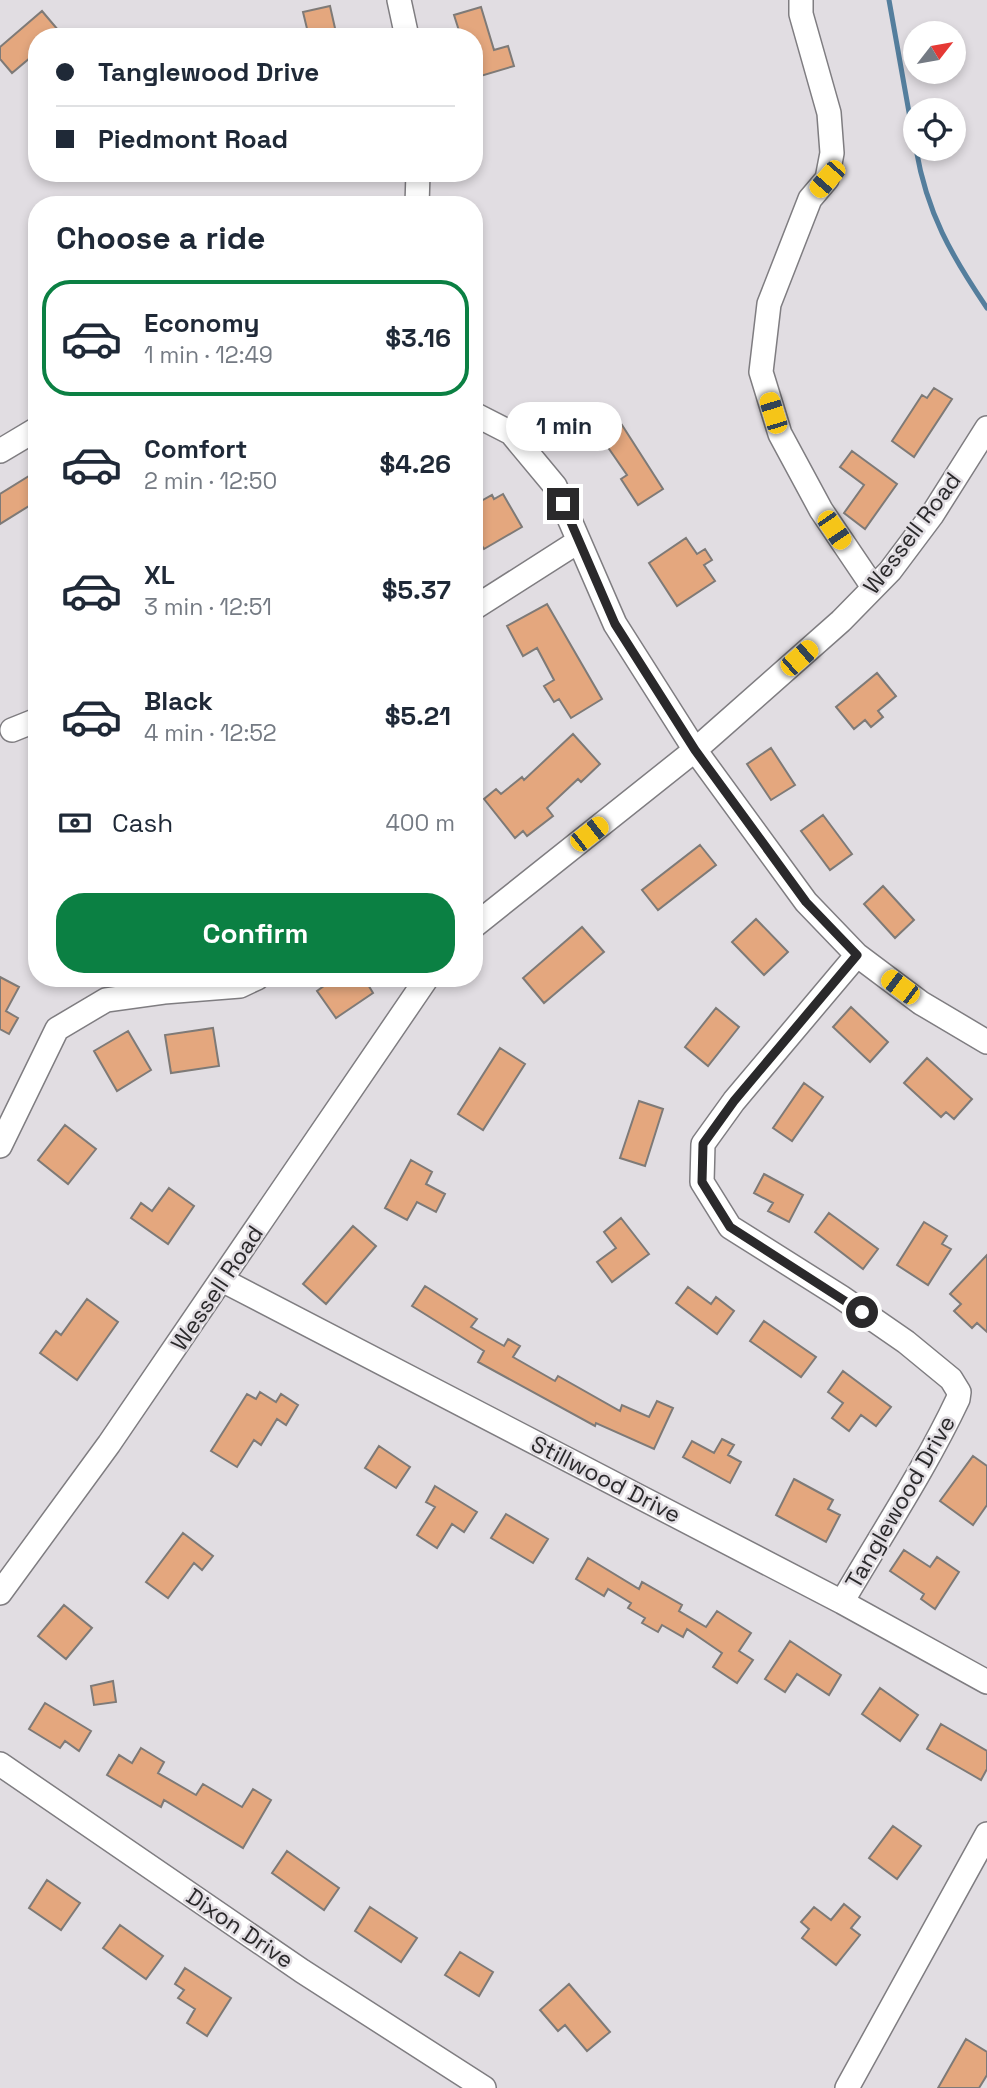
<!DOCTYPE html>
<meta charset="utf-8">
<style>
:root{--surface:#fff;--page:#f2f2f3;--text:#1f2937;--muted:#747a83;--line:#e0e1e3;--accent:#0b8043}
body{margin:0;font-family:"Space Grotesk",sans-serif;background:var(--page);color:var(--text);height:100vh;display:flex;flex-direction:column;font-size:26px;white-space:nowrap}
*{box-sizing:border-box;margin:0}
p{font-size:23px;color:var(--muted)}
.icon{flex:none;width:38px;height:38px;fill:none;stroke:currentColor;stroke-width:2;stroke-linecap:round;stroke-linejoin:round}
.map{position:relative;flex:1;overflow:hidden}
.panel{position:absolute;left:28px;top:196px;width:455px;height:791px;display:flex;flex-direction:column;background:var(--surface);border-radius:28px;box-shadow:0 4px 10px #0003}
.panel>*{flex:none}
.guide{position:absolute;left:28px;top:28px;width:455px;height:154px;border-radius:28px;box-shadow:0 4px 10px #0003;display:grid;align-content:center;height:154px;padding:0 28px;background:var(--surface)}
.needle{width:46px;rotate:59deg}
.fabs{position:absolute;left:903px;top:21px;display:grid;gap:14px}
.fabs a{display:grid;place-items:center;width:63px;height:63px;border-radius:50%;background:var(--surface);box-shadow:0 4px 10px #0003;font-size:35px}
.end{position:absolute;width:32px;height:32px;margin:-16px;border:9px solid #2a292b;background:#fff;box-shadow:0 0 0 4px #fff}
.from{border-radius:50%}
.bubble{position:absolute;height:49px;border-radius:24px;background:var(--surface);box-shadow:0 4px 10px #0003;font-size:23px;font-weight:600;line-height:49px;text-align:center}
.car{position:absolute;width:21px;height:42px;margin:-21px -10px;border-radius:9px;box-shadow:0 0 5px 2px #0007;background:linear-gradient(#f5c518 24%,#345 0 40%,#f5c518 0 76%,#345 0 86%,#f5c518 0)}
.guide b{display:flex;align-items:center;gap:24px;height:66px;font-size:26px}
.guide b+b{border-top:2px solid var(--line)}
.guide i{width:18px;height:18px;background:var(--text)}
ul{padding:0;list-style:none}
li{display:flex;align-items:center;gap:21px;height:116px;margin:0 14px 10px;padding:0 14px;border:4px solid transparent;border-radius:28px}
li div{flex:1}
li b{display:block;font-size:26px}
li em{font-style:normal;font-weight:600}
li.selected{border-color:var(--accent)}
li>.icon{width:63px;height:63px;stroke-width:1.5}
h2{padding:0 28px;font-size:32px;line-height:84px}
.pay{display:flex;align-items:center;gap:18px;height:77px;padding:0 28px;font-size:26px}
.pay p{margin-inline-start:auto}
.action{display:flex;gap:14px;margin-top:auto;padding:14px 28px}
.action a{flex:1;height:80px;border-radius:28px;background:var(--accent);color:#fff;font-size:28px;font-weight:600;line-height:80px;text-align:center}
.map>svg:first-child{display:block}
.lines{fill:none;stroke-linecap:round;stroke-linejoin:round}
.stream{stroke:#547e9d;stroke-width:5}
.building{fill:#e4a77e;stroke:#7e7a77;stroke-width:2}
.minor-casing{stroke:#7f7d81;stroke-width:26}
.minor{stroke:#fff;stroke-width:23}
.route{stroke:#2a292b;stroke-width:9}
.labels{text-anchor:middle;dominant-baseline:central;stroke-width:5;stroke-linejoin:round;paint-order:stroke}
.street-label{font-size:23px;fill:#2a292b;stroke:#e1dde2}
</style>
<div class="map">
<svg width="987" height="2088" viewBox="0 0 987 2088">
<rect width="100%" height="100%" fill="#e1dde2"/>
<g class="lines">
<path class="stream" d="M889,0L915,146
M916,149C927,213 951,255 987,308"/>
</g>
<path class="building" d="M330,6L337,37H309L303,12Z
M481,7L494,50L508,46L514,66L474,78V37H461L454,15Z
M42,11L64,37H37V52L12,73L0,59V47Z
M934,388L952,399L914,457L892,441L922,395L927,398Z
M622,425L663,489L638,505L621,479L627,475L605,443L613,437L609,434Z
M852,451L897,484L865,529L844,513L864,485L840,467Z
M37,471V501L0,524V494Z
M503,494L522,527L484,549L474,533V505L492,495L494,499Z
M686,538L697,554L705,549L712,560L704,565L715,581L677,606L649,563Z
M547,604L602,699L571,718L559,699L554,702L544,686L554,680L537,648L523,656L507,626Z
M877,673L896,696L878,711L883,717L871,727L865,720L854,729L836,707Z
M573,734L600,764L581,782L578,779L547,808L553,816L527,836L523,831L515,838L484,799L496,789L501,794L522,777L524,780Z
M771,748L795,785L771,800L747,764Z
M823,815L852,854L830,870L801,831Z
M700,845L716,865L658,910L642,890Z
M883,886L914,920L895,938L864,904Z
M756,919L788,952L764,975L732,942Z
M582,927L604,952L544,1003L523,978Z
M0,977L19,987L6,1011L18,1018L9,1034L0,1029Z
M335,978H364L373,993L336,1018L317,991Z
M851,1007L888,1042L870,1062L833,1027Z
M716,1008L739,1027L708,1066L685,1047Z
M213,1028L219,1066L171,1073L165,1035Z
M128,1031L151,1070L117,1091L94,1051Z
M500,1048L525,1064L483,1130L458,1114Z
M927,1058L972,1099L954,1119L946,1112L941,1117L904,1083Z
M804,1083L823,1097L792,1141L773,1128Z
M639,1101L663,1109L645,1166L620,1158Z
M65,1125L96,1149L68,1184L38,1160Z
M411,1160L432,1172L426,1184L445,1194L436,1212L417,1202L407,1220L385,1208Z
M764,1174L803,1195L789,1222L768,1211L773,1203L754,1193Z
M169,1188L194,1206L168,1244L131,1218L141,1203L152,1211Z
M829,1213L878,1249L863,1269L815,1232Z
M621,1218L649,1254L612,1282L597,1262L616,1248L604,1232Z
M924,1222L947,1236L942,1244L951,1249L928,1285L897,1265Z
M353,1226L376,1246L326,1304L303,1284Z
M987,1255V1332L977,1323L972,1328L954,1311L961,1304L950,1294Z
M425,1286L477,1319L471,1327L504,1346L508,1339L520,1346L513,1357L555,1381L558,1376L620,1411L622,1405L649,1417L657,1401L673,1408L654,1449L596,1423L595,1426L478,1362L484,1351L412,1306Z
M688,1287L711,1304L716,1297L734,1311L717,1334L676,1303Z
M87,1299L118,1322L77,1380L40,1353L56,1331L61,1335Z
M764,1321L816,1357L801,1377L750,1341Z
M843,1371L891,1407L876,1426L861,1415L849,1431L832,1418L843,1403L828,1392Z
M260,1392L276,1402L281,1394L298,1405L286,1425L277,1419L261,1445L254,1440L237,1467L211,1451L247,1394L256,1399Z
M722,1439L734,1445L728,1455L741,1462L730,1483L683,1457L692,1441L714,1453Z
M379,1446L410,1467L396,1488L365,1468Z
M973,1456L987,1466V1505L973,1525L940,1501Z
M794,1479L833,1500L828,1509L840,1515L826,1542L776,1515Z
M435,1486L477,1512L464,1532L452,1524L437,1548L417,1535L435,1507L426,1502Z
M506,1514L548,1539L533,1563L491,1538Z
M183,1533L213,1556L202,1570L194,1563L168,1598L146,1582Z
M904,1550L930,1567L937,1557L959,1572L935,1609L921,1599L924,1594L890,1571Z
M588,1558L639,1589L642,1582L682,1605L679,1611L706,1627L717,1611L751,1633L739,1651L753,1660L737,1683L713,1667L722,1653L687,1629L683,1637L662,1625L658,1632L642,1623L645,1618L628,1608L631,1603L608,1589L604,1596L576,1579Z
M64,1605L92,1628L66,1659L38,1636Z
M790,1641L841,1675L829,1695L797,1674L785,1692L765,1679Z
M113,1681L116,1702L94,1705L91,1686Z
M880,1688L918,1715L900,1741L862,1714Z
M45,1703L91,1731L79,1751L65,1741L60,1748L29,1729Z
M941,1724L987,1751V1769L981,1780L927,1749Z
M141,1748L164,1762L158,1773L196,1795L203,1784L242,1807L253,1789L271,1800L243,1848L164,1800L161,1807L107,1775L119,1755L132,1763Z
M893,1826L921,1846L897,1879L869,1858Z
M287,1851L339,1888L324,1910L272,1873Z
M47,1880L80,1903L61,1930L29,1908Z
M844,1904L860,1917L851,1928L860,1935L836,1965L802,1938L809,1929L801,1922L814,1907L831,1920Z
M370,1907L417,1938L401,1962L355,1931Z
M120,1925L163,1956L146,1979L103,1948Z
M460,1952L493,1972L479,1996L445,1975Z
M185,1968L231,1998L207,2036L187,2023L195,2009L178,1998L184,1990L175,1984Z
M569,1984L610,2032L587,2051L565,2025L558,2031L540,2010Z
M966,2039L987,2052V2075L979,2088H938Z"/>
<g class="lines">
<g class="minor-casing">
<path id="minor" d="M399,0L407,37
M801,0V14L829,113L832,153L827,179L810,199L769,304L761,372L780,434L821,510L873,587
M417,205L418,173
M474,414L511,433L555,486L615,624L695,750L806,902L857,955L921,1003L987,1042
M0,451L37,429
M474,608L579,541
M12,730L37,720
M474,926L695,750L841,621L890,571L932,515L987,428
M0,1146L57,1029L106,1000L164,992L240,986L257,978
M222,1280L842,1602L987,1682
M0,1593L109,1444L427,978
M842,1602C881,1535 925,1469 958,1399L959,1392L951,1379L906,1342L841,1297L730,1227L702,1182L703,1144L734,1101L857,955
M0,1764L302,1971L484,2088
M847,2088L987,1834"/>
</g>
<use href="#minor" class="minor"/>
</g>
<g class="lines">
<path class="route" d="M563,504L615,624L695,750L806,902L857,955L734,1101L703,1144L702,1182L730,1227L862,1312"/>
</g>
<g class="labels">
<g class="street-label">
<text transform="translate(912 533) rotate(-53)">Wessell Road</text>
<text transform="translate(217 1288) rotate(-56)">Wessell Road</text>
<text transform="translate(606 1479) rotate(27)">Stillwood Drive</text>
<text transform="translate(900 1502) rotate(-60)">Tanglewood Drive</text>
<text transform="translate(240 1928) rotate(34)">Dixon Drive</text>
</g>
</g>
</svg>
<div class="fabs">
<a><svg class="needle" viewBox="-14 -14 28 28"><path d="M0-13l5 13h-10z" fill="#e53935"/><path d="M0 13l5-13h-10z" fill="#747a83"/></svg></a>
<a><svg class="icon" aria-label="locate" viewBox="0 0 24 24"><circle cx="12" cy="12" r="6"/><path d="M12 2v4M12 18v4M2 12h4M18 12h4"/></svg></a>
</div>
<i class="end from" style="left:862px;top:1312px"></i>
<i class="end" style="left:563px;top:504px"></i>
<div class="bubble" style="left:506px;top:402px;width:116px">1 min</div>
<i class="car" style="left:827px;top:179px;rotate:221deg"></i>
<i class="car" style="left:773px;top:413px;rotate:343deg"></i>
<i class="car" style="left:834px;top:530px;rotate:146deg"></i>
<i class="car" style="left:799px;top:658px;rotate:49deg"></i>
<i class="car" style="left:589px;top:834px;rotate:52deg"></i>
<i class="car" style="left:900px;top:987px;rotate:307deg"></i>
<div class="guide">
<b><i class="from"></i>Tanglewood Drive</b>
<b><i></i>Piedmont Road</b>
</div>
<section class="panel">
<h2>Choose a ride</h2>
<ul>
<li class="selected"><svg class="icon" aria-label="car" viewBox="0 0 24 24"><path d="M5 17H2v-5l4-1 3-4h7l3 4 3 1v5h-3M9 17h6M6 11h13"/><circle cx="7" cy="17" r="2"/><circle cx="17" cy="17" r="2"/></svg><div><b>Economy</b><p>1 min · 12:49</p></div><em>$3.16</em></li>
<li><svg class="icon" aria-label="car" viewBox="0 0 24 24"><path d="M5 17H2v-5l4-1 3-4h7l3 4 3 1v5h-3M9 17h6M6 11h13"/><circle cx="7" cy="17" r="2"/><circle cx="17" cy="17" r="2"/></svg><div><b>Comfort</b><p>2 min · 12:50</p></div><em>$4.26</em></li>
<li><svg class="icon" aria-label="car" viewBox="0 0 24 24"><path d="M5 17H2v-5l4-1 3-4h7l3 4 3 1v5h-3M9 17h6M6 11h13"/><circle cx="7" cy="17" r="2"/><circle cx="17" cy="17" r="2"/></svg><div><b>XL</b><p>3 min · 12:51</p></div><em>$5.37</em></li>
<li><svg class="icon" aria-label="car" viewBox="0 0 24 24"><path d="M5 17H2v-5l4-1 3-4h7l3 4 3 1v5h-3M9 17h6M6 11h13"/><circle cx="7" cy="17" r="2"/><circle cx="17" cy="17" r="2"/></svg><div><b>Black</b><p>4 min · 12:52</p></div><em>$5.21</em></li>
</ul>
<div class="pay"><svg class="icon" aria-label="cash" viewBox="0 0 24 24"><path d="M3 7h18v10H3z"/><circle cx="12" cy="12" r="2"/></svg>Cash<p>400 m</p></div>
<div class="action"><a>Confirm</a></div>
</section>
</div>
